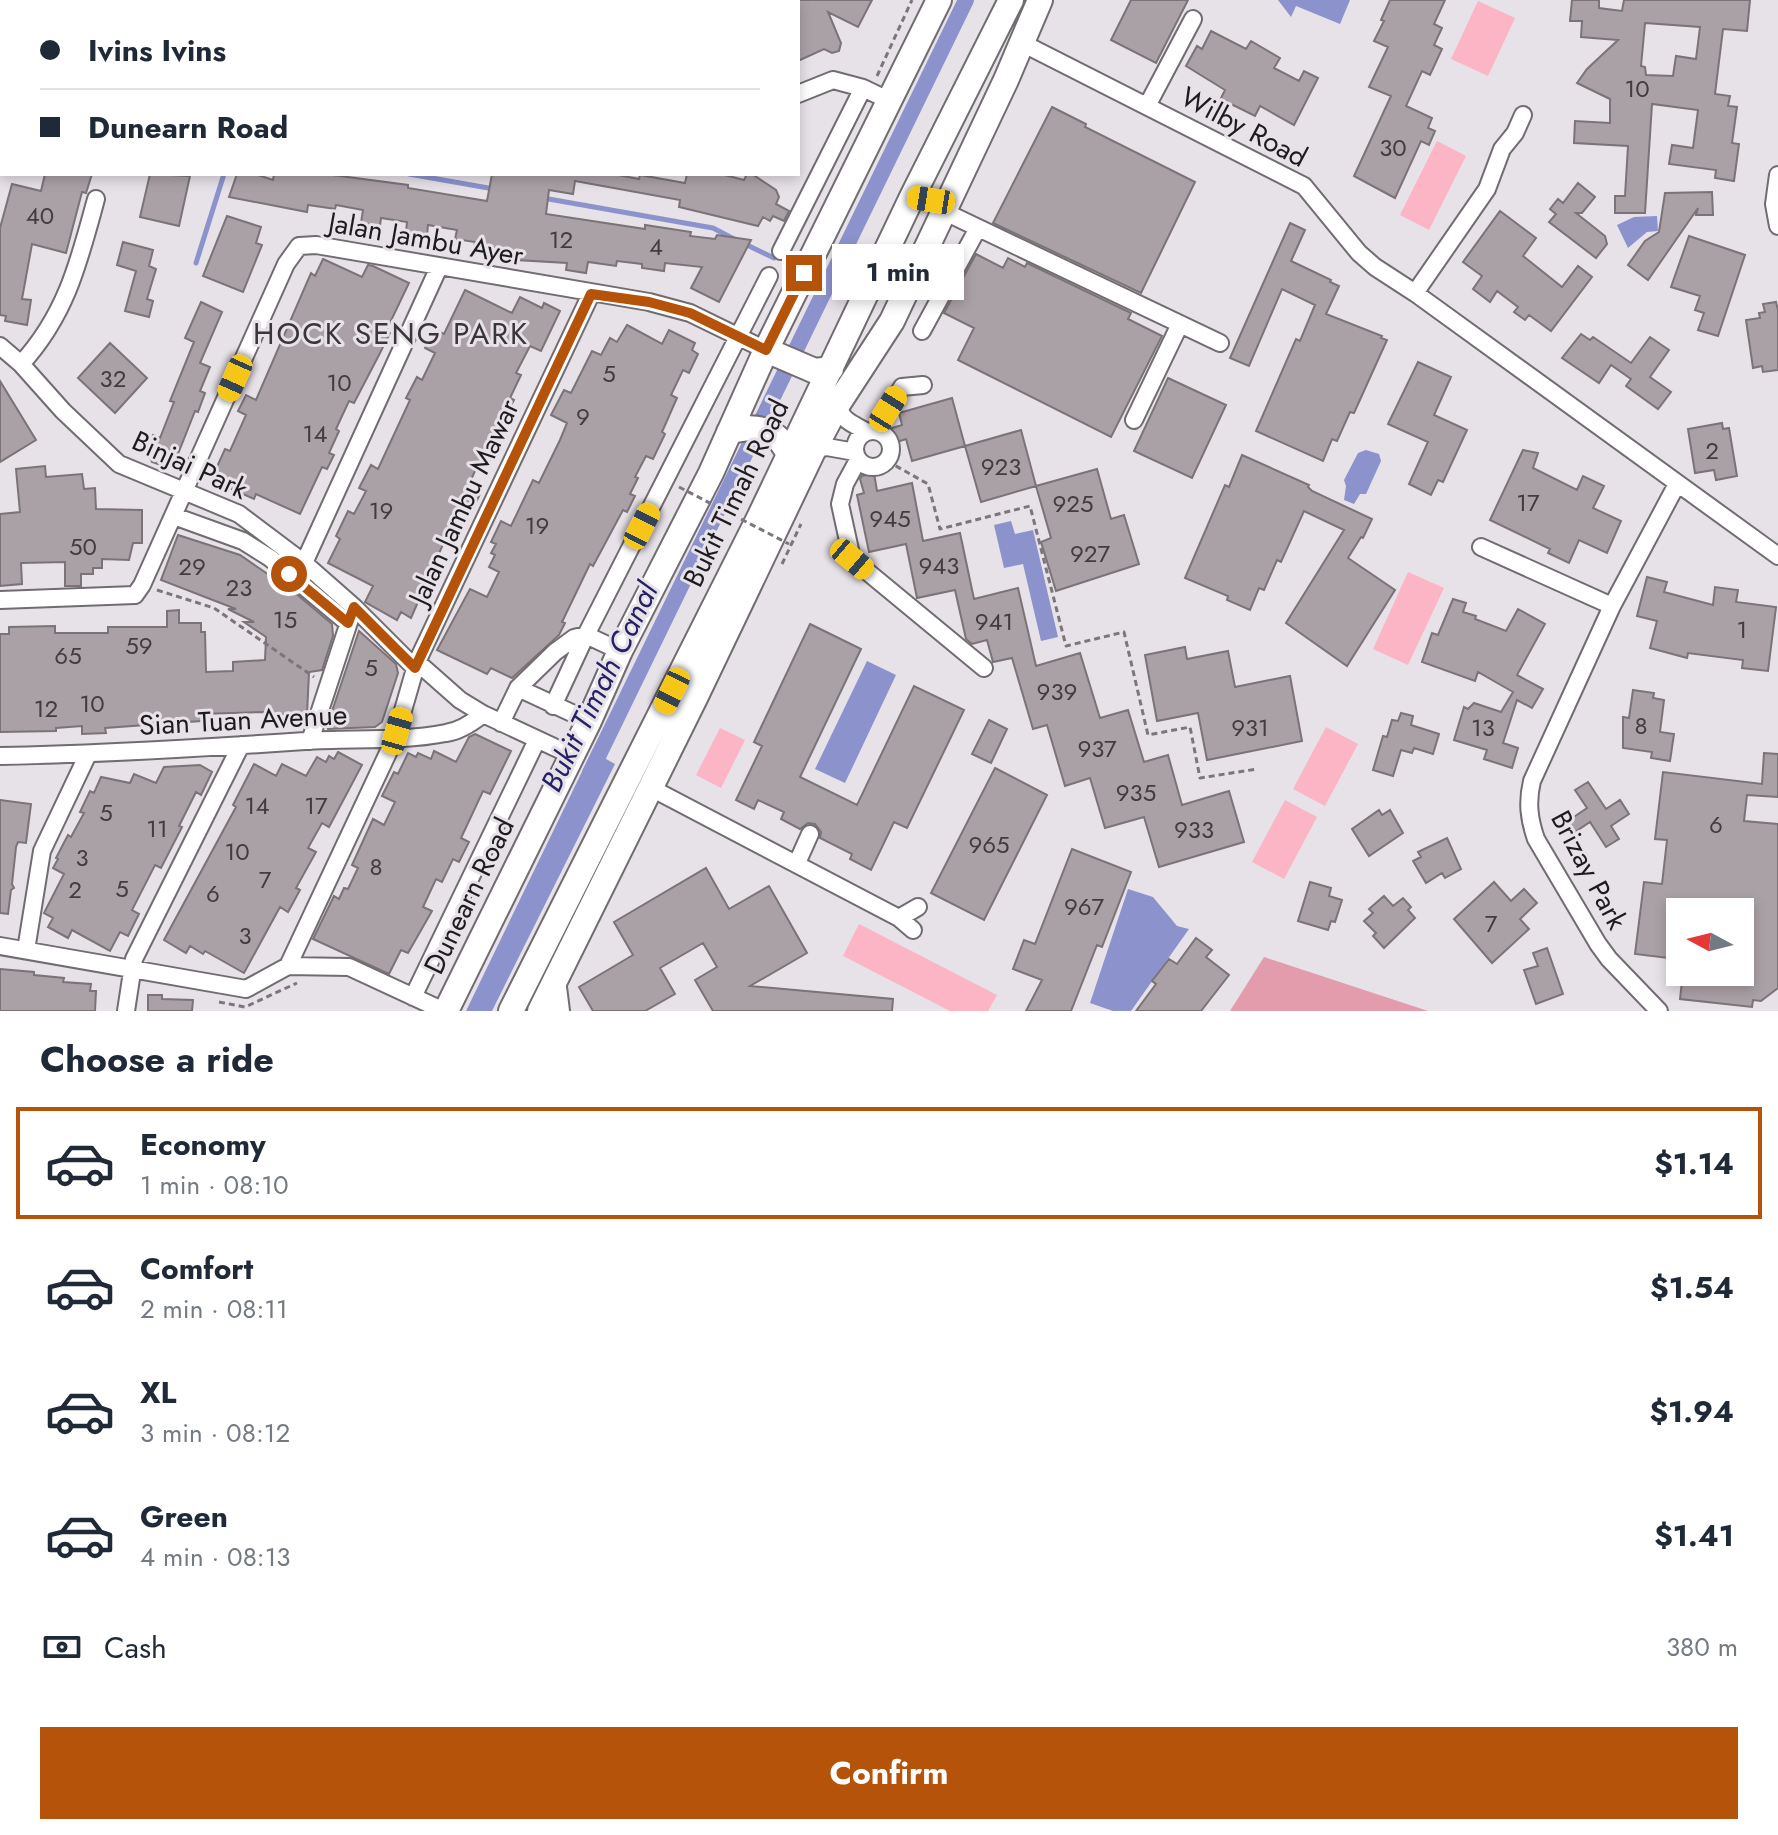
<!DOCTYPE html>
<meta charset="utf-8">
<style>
:root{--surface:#fff;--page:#f2f2f3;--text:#1f2937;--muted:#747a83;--line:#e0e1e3;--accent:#b45309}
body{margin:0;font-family:Jost,sans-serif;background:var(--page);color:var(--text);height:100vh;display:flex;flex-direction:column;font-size:30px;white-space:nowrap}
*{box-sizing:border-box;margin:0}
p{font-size:26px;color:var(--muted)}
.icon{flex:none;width:44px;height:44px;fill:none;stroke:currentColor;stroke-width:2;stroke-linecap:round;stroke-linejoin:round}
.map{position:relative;height:1011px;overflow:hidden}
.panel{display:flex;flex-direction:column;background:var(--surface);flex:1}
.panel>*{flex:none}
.hud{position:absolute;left:0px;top:0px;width:800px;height:176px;box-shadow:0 4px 12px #0003;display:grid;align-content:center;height:176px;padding:0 40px;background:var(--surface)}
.needle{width:52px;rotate:277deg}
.controls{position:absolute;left:1666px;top:898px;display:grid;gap:16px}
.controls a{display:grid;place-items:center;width:88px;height:88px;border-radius:0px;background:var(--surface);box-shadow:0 4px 12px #0003;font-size:40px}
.end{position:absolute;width:36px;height:36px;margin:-18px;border:10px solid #b45309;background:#fff;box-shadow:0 0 0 4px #fff}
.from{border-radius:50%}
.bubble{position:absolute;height:56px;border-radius:0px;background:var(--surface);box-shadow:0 4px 12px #0003;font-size:26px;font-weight:700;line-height:56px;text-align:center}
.car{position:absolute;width:24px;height:48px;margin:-24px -12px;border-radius:10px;box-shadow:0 0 6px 2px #0007;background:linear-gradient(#f5c518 24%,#345 0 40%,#f5c518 0 76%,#345 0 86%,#f5c518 0)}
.hud b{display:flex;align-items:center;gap:28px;height:76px;font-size:30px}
.hud b+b{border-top:2px solid var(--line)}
.hud i{width:20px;height:20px;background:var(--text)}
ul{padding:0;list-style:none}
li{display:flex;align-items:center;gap:24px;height:112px;margin:0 16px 12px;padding:0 24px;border:4px solid transparent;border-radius:0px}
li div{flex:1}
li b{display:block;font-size:30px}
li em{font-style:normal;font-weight:700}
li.active{border-color:var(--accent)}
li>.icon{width:72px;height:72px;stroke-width:1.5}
h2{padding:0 40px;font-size:36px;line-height:96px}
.pay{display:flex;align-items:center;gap:20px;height:88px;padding:0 40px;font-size:30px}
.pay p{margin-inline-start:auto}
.cta{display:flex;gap:16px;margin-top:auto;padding:16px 40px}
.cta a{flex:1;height:92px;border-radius:0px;background:var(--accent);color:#fff;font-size:32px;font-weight:700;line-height:92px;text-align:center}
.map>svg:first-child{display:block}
.green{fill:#fbb5c4}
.forest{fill:#e29cac}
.water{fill:#8c93cc}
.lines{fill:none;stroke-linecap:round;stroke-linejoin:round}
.stream{stroke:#8c93cc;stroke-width:5}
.canal{stroke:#8c93cc;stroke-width:16}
.building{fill:#aaa1a6;stroke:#7a7377;stroke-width:2;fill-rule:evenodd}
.minor-casing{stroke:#716b72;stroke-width:20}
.highway-casing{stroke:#716b72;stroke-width:28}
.path{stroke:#7a767b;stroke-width:3;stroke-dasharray:6 4;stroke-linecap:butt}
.minor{stroke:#fff;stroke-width:16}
.highway{stroke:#fff;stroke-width:24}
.path-bridge{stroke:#7a767b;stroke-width:3;stroke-dasharray:6 4;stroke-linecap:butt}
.route{stroke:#b45309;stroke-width:10}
.labels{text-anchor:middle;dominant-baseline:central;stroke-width:6;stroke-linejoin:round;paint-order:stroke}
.number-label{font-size:24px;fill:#403c3f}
.street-label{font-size:28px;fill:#1d1b1d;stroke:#e7e1e8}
.neighbourhood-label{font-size:30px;letter-spacing:2px;fill:#3a353a;stroke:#e7e1e8}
.water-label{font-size:30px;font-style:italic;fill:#242165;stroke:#e7e1e8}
</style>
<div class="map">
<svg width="1778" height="1011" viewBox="0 0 1778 1011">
<rect width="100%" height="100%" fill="#e7e1e8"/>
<path class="green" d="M1478,1L1515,18L1488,76L1451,59Z
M1437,141L1466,156L1429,230L1400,215Z
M1408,572L1444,588L1408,665L1373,649Z
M1326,727L1358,744L1325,806L1293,789Z
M720,728L745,740L721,788L696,775Z
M1285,800L1317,817L1284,879L1252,862Z
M859,924L997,995L988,1011H950L843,956Z"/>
<path class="forest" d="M1264,957L1428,1011H1230Z"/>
<path class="water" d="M1278,0H1350L1340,24L1296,6L1291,17Z
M1657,216L1658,231L1647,232L1628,248L1617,225L1634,217Z
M1366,450L1379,454L1381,461L1366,494H1360L1354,504L1344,500L1346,486L1344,480L1358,453Z
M1011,521L1015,534L1033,530L1058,637L1041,641L1023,564L1004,568L994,525Z
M867,661L896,675L845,783L815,769Z
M592,751L615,764L492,1011H466Z
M1128,889L1153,897L1177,926L1189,929L1131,1011H1113L1090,1003Z"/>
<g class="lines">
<path class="stream" d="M409,174L494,189
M543,198L713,228L736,240
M745,244L774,258
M196,263L224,174"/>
<path class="canal" d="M590,773L966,0"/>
</g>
<path class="building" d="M798,0H872L858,27L828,12L841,43L839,51L832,53L824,49L798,61Z
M1131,0H1188L1156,63L1111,40Z
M1390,0H1445L1434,24L1442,28L1434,45L1442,49L1430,75L1422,71L1406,106L1432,118L1428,128L1435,131L1429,145L1421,141L1395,198L1354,176L1391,96L1369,87L1388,47L1374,41L1384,21L1381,20Z
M1572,0H1599V8L1622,11L1624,0H1750L1747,31L1723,29L1715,94L1730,96L1728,106L1737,107L1732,143L1739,144L1734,181L1715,178L1716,170L1669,164L1672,145L1693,148L1698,110L1652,104L1645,213H1615V196H1625L1628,146L1574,143L1575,121L1610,123V99L1577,83L1587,69L1618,40L1581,37L1582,21H1570ZM1645,23L1700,27L1696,59L1676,56L1673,76L1646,75L1645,67L1641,66Z
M1211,31L1246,49L1251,41L1280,58L1274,68L1299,81L1304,71L1318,78L1294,125L1260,106L1255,116L1233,105L1221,98L1225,90L1186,66L1197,46L1202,49Z
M1052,107L1086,124L1085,127L1195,182L1141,293L993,223Z
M45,174H92L86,193L82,192L66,253L32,244L22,299L31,300L27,325L5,321L6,316L0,315V228L12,184L41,191Z
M150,174L190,176L179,226L140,217Z
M237,174H255L273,180L274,174H325L408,185V188L487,201L492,174H613L639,179L640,175L685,183L687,174H721L744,180L747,174H752L776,190L779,197L776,204L789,211L784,221L773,216L770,221L763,217L758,226L679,207L680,200L575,181L573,194L549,190L546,214L645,229V225L691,232L690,236L715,239L717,235L751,240L719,302L691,288L702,267L665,263L664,271L642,268V264L617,261L616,266L588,262L586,273L566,270L567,263L516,260L517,254L474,248L475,242L455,239L457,230L428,225L427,235L406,232L407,222L381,218L380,226L361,223L363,210L336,205L335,209L308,205L307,212L229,197Z
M1578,183L1595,197L1582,213H1576L1605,236L1607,244L1596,258L1549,222L1556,214L1550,209L1558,199L1563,203Z
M1712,192L1713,215H1696L1698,208L1648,280L1628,265L1645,241L1659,232L1665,193Z
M1500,211L1536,238L1523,256L1562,287L1578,266L1592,277L1551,331L1529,315L1525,320L1514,312L1518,307L1497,291L1490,302L1473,289L1482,276L1463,262Z
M227,216L261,227L256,243L262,245L243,292L203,276Z
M1290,223L1305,230L1291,261L1331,280L1330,282L1339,286L1326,314L1382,336L1381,338L1387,340L1354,413L1350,412L1337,441L1332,439L1323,461L1256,431L1296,339L1300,341L1315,305L1282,289L1249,366L1230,358Z
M1689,236L1745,255L1718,336L1698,330L1704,313L1695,310L1700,296L1671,287Z
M123,242L153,250L149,266L156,269L147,299L153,301L149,317L125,311L136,271L117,265Z
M976,254L1003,268L1008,258L1025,267L1027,263L1131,313L1128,319L1162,336L1111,437L958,360L974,328L944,313Z
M323,259L362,277L368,265L373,266L409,283L386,331L390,333L379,355L354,403L349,401L336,429L339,431L329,453L334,455L327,469L322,467L300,514L256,494L254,499L220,484L223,475L215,471L225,449L230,451L246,415L238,411L246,395L256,400L311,273L315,276Z
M465,290L512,313L520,297L542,308L544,303L560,311L541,351L530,346L516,373L521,375L510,398L514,400L508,411L513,414L487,466L479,462L470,482L480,490V494L469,517L457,512L411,618L401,612L397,620L365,602L373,586L328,563L340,539L336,536L348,511L354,514L366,491L359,488L371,465L378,469L410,400L406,398L417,377L422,380L435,353L425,348L434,329L444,334Z
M201,302L222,312L200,363L210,367L200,391L205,393L198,412L195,411L176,459L168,456L164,466L152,462L147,450L153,435L160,438L174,402L170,401L194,342L185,338Z
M1776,302L1778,310V370L1763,372L1762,366L1753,368L1746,320L1760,318L1759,313L1765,312L1763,304Z
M627,325L662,344L669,330L695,343L692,350L698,354L689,373L683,370L671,395L677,398L662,432L665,434L653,459L646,456L635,477L638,478L630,494L635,496L627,512L623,510L593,566L590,564L562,622L565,623L559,635L512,678L491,668L487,674L437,650L470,589L487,597L499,572L489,567L495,555L491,553L496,544L491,542L501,521L511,526L533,480L539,483L560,440L567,423L551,415L564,390L571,393L592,351L601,355L610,338L617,342Z
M1581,334L1590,340L1593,337L1631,363L1650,337L1669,350L1650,377L1671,392L1658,409L1626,386L1631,379L1611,365L1599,383L1562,358Z
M110,343L147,378L115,413L78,378Z
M1418,362L1451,377L1434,415L1467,430L1443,482L1438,480L1431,495L1409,484L1428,442L1388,424Z
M1168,378L1226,405L1192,478L1134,451Z
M0,381L36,440L0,462Z
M952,398L965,446L912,461L906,439L894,443L889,429L902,425L899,413Z
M1722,423L1723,429L1729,428L1737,476L1716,480L1714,470L1695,473L1688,429Z
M1021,430L1036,486L981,502L965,446Z
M1523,450L1538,453L1533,468L1577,490L1583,476L1604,486L1593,508L1621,521L1607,553L1579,540L1569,563L1548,553L1550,549L1490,520Z
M1242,455L1309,485L1308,487L1312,491L1372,519L1363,538L1361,537L1348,558L1395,590L1347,666L1286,623L1344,530L1304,511L1281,562L1277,560L1264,590L1259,588L1250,610L1227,600L1228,596L1185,578L1225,485L1229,487Z
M45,466L46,477L82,474L84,489L95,488L96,509L142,510V543H133L129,560L102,559V568H93V574H81V586H65V562L21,563L22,584L0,586V514L20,512L16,469Z
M1097,469L1111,519L1124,515L1139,564L1056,591L1041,542L1051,538L1036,486Z
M874,473L877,491L912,483L923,541L960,533L974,599L1018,588L1036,666L1080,653L1100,718L1128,710L1144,762L1168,755L1182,805L1229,791L1244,842L1159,867L1144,817L1105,828L1090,778L1065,786L1047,725L1033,729L1012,658L993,662L987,640L972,644L966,639L955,590L917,598L906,544L869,552L857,495L864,493L860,479L862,476Z
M178,535L240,555L294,592L332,624L333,636L322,670L309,672L307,715L264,714V712L201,714V721L105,728L106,733L82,734V726L56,728V731L0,732V634H9V627L55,626V633H108V627H167V611L179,610V623H201V632H205L206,672L233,671V662L265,660L266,637L244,622H254L228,609H236L161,580Z
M1647,577L1667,582L1664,592L1713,605L1715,587L1738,590L1736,602L1776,607L1768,671L1742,668L1743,660L1688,653L1687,658L1650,648L1657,621L1637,616Z
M1453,599L1466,603L1463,612L1476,616L1475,619L1506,631L1518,609L1545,624L1517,675L1543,689L1532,708L1517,700L1503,743L1518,748L1512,768L1484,759L1487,750L1454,740L1464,707L1468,709L1474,703L1501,712L1513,692L1478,672L1475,681L1422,662L1432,633L1438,635Z
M810,624L861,649L800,777L857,805L914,686L964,710L907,828L894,822L871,870L850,859L852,854L820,838L821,832L815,824L808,823L800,829L781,819L784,812L758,800L754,809L736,800L762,746L754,742Z
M359,631L396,664L398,673L382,722L375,727L328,729L327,726Z
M1185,647L1187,659L1228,651L1235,687L1290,676L1302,741L1207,760L1198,713L1157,721L1145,655Z
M1633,690L1654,693L1653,698L1664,700L1660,732L1674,734L1670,761L1651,758L1652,752L1623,748V717L1629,718Z
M1401,713L1413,716L1411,725L1439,734L1433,754L1414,748L1412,753L1401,750L1393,776L1373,770L1383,736L1387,737L1392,720L1398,721Z
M989,720L1007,729L991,763L972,754Z
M475,734L511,751L490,794L483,791L461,838L469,842L459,862L453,859L442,882L436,879L423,907L432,911L408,953L401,950L389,974L313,939L334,896L339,899L344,888L348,889L358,868L352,865L373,819L384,825L395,802L382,796L394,772L398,774L408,753L416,757L418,753L431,759L434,751L456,762L469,737Z
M338,752L362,765L329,827L322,823L308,848L316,852L296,888L300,890L288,912L280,907L244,973L205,951L203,954L190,946L186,953L164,940L236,807L233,805L254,764L276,776L282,764L306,776L317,757L326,762L329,756L334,759Z
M1764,753L1778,754V797L1747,795L1744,821L1778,824V988L1761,1001L1753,1000L1752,1007L1680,999L1683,972H1740V942L1749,944L1753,913L1674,912L1668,958L1635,954L1644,882L1662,884L1667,840L1655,839L1663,772L1762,784Z
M200,765L212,772L201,795L196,792L179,826L182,827L161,868L155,865L132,910L139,914L128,936L120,932L110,951L72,930L68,938L48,927L53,918L44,913L64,874L53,868L58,859L56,858L68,835L71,837L84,813L80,812L90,791L94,793L101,777L130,783L134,774L156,783L164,767Z
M995,768L1047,795L984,920L931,893Z
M1588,782L1606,809L1620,800L1629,814L1611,826L1619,839L1606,847L1590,822L1572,834L1565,823L1587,808L1575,790Z
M0,800L31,804L26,843L18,842L16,847L12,884L14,888L11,890L8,914L0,913Z
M1379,810L1382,815L1390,810L1403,833L1369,856L1352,829Z
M1447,838L1461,869L1445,878L1442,873L1426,883L1413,861L1421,857L1418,852Z
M1072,849L1131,872L1102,947L1097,945L1071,1011H1026L1042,980L1013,969L1024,940L1035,944Z
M706,868L729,909L769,886L807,953L750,986L893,999L892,1011H713L695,980L717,967L703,943L660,968L675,994L645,1011H593L579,987L633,955L614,922Z
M1310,882L1331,888L1329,896L1342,900L1335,922L1331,921L1328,930L1298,921Z
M1494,882L1511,901L1524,889L1537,903L1520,919L1529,929L1492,963L1454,919Z
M1384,896L1393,906L1403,898L1411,907L1408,910L1415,918L1384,948L1373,936L1376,933L1364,921L1373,913L1369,909Z
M1196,938L1212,950L1206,957L1229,975L1201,1011H1136L1156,984L1152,981L1169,959L1177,964Z
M1547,948L1563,994L1536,1004L1524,970L1538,966L1533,953Z
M0,969L34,972V975L64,978L63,982L91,984L90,991H96L95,1011H0Z
M148,995H162V999L193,1000L192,1011H148Z"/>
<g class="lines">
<g class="minor-casing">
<path id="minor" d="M0,17H2
M1022,43L1304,186L1359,253L1375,267L1415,293L1778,556
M798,94L833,80L863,88L890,101
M1147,106L1193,19
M1778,175L1774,204L1778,226
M945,212L1220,343
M781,251L863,88
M1415,293L1487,189L1502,149L1515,133L1523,115
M922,331L978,228
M0,346L21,364L63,411L119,464L239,514L304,563L354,607L415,668
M21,364C66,315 79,262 96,199
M838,404C841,421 852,423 867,432
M1134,420L1180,324
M875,430L902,387L923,385
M855 449a18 18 0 1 1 36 0a18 18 0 1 1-36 0Z
M814,449L827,447L855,452
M858,460L845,484L840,504L852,559L984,668
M174,516L243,541L270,558L348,623
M1481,547L1612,606
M304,563L439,267
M0,600L135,595L142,585L286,264L299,246L316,245L649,302L690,313L766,350
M417,662L460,700L483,714L571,755
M518,688L589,721
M553,706L586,635L769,276
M501,723L518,688L555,652L574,638L586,635L620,651
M310,741L352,613
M0,756C102,754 203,748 305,741C352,738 400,742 446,733C460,731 472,723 483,714
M651,788L899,918L913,930
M797,863L810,834
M899,918L918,907
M0,946L246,989L288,966L349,967L444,1011
M26,950L42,851L88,754
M288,966L395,738L417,662L591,294
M557,979L561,1011
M413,997L537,740
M126,1011L134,959L241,745
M1659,1011L1609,959L1598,944L1536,839C1529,819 1527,802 1532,781L1612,606L1677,484"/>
</g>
<g class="highway-casing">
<path id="highway" d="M766,350L815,371L831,369
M729,432C754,424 779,428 789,456
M446,1011L589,721L620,651L711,473L766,350L939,0
M511,1011L759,518L912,197L1011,0
M540,1011L696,696L814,449L838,404L892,321L1006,80L1040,0"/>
</g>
<path class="path" d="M877,76L912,0
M887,461L928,484L940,529L1030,506L1066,646L1124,632L1148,735L1190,727L1200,778L1257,769
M782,564L801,524
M157,590L214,608L314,677
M219,1002L245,1007L297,983"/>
<use href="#minor" class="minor"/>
<use href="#highway" class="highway"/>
<path class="path-bridge" d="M679,487L789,544"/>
</g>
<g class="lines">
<path class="route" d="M289,574L348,623L354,607L415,668L591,294L649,302L690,313L766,350L804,273"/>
</g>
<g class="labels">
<g class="number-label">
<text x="1637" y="88">10</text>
<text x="1393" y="147">30</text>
<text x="40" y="215">40</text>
<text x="561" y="239">12</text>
<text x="656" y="246">4</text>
<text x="609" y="373">5</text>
<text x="113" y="378">32</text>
<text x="339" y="382">10</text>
<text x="583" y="416">9</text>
<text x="315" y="433">14</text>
<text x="1712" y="450">2</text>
<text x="1001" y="466">923</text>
<text x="1528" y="502">17</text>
<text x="1073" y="503">925</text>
<text x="381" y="510">19</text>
<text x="890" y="518">945</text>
<text x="537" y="525">19</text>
<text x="83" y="546">50</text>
<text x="1090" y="553">927</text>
<text x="939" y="565">943</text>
<text x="192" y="566">29</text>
<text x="239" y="587">23</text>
<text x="285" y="619">15</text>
<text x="994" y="621">941</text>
<text x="1742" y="629">1</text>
<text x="139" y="645">59</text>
<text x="68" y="655">65</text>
<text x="371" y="667">5</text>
<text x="1057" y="691">939</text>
<text x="92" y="703">10</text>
<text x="46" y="708">12</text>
<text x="1641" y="725">8</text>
<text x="1250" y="727">931</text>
<text x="1483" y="727">13</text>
<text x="1097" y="748">937</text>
<text x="1136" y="792">935</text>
<text x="257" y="805">14</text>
<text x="316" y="805">17</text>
<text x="106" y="812">5</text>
<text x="1716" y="824">6</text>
<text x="157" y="828">11</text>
<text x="1194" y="829">933</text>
<text x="989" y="844">965</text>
<text x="237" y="851">10</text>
<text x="82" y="857">3</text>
<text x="376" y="866">8</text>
<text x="265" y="879">7</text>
<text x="122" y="888">5</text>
<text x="75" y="889">2</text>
<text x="213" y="893">6</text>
<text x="1084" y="906">967</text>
<text x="1491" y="923">7</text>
<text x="245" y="935">3</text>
</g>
<g class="street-label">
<text transform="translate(1244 127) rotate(28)">Wilby Road</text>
<text transform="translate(426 239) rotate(10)">Jalan Jambu Ayer</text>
<text transform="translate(190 465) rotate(25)">Binjai Park</text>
<text transform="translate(736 493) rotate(-64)">Bukit Timah Road</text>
<text transform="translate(464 502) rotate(-65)">Jalan Jambu Mawar</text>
<text transform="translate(243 720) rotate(-3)">Sian Tuan Avenue</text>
<text transform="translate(1589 870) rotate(62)">Brizay Park</text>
<text transform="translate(469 896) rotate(-64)">Dunearn Road</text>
</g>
<g class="neighbourhood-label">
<text x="391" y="333">HOCK SENG PARK</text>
</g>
<g class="water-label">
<text transform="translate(599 687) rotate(-64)">Bukit Timah Canal</text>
</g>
</g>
</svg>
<div class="controls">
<a><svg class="needle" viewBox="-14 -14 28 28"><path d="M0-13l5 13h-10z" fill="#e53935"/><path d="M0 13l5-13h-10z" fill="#747a83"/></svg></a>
</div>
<i class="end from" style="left:289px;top:574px"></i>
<i class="end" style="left:804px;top:273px"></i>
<div class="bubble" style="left:832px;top:244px;width:132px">1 min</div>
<i class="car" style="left:931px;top:200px;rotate:279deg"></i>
<i class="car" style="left:235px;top:378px;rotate:204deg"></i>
<i class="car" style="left:888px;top:409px;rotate:32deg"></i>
<i class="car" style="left:642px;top:526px;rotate:27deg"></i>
<i class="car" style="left:852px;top:559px;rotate:130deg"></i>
<i class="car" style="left:672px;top:691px;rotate:206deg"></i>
<i class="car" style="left:397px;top:731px;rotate:16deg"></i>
<div class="hud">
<b><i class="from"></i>Ivins Ivins</b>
<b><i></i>Dunearn Road</b>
</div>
</div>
<section class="panel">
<h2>Choose a ride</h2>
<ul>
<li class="active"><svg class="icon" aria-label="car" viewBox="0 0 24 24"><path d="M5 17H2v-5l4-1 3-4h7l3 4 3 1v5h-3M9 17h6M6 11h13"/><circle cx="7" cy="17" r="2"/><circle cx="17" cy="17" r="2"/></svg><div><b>Economy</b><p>1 min · 08:10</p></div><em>$1.14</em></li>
<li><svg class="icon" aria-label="car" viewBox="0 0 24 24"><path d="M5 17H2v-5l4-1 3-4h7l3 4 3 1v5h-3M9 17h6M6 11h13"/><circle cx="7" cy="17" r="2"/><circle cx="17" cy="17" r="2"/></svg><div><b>Comfort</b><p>2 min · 08:11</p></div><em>$1.54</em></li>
<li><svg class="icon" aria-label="car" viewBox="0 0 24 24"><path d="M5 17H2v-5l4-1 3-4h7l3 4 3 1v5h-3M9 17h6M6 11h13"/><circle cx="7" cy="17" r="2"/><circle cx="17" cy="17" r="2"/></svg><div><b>XL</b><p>3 min · 08:12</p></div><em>$1.94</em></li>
<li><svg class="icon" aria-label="car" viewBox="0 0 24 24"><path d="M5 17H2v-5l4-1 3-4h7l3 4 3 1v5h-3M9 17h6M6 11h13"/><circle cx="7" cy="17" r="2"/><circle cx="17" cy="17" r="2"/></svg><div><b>Green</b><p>4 min · 08:13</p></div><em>$1.41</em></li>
</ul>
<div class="pay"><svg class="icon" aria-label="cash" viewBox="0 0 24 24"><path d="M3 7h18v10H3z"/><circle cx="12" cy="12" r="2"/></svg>Cash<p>380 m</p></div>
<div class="cta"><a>Confirm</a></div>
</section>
